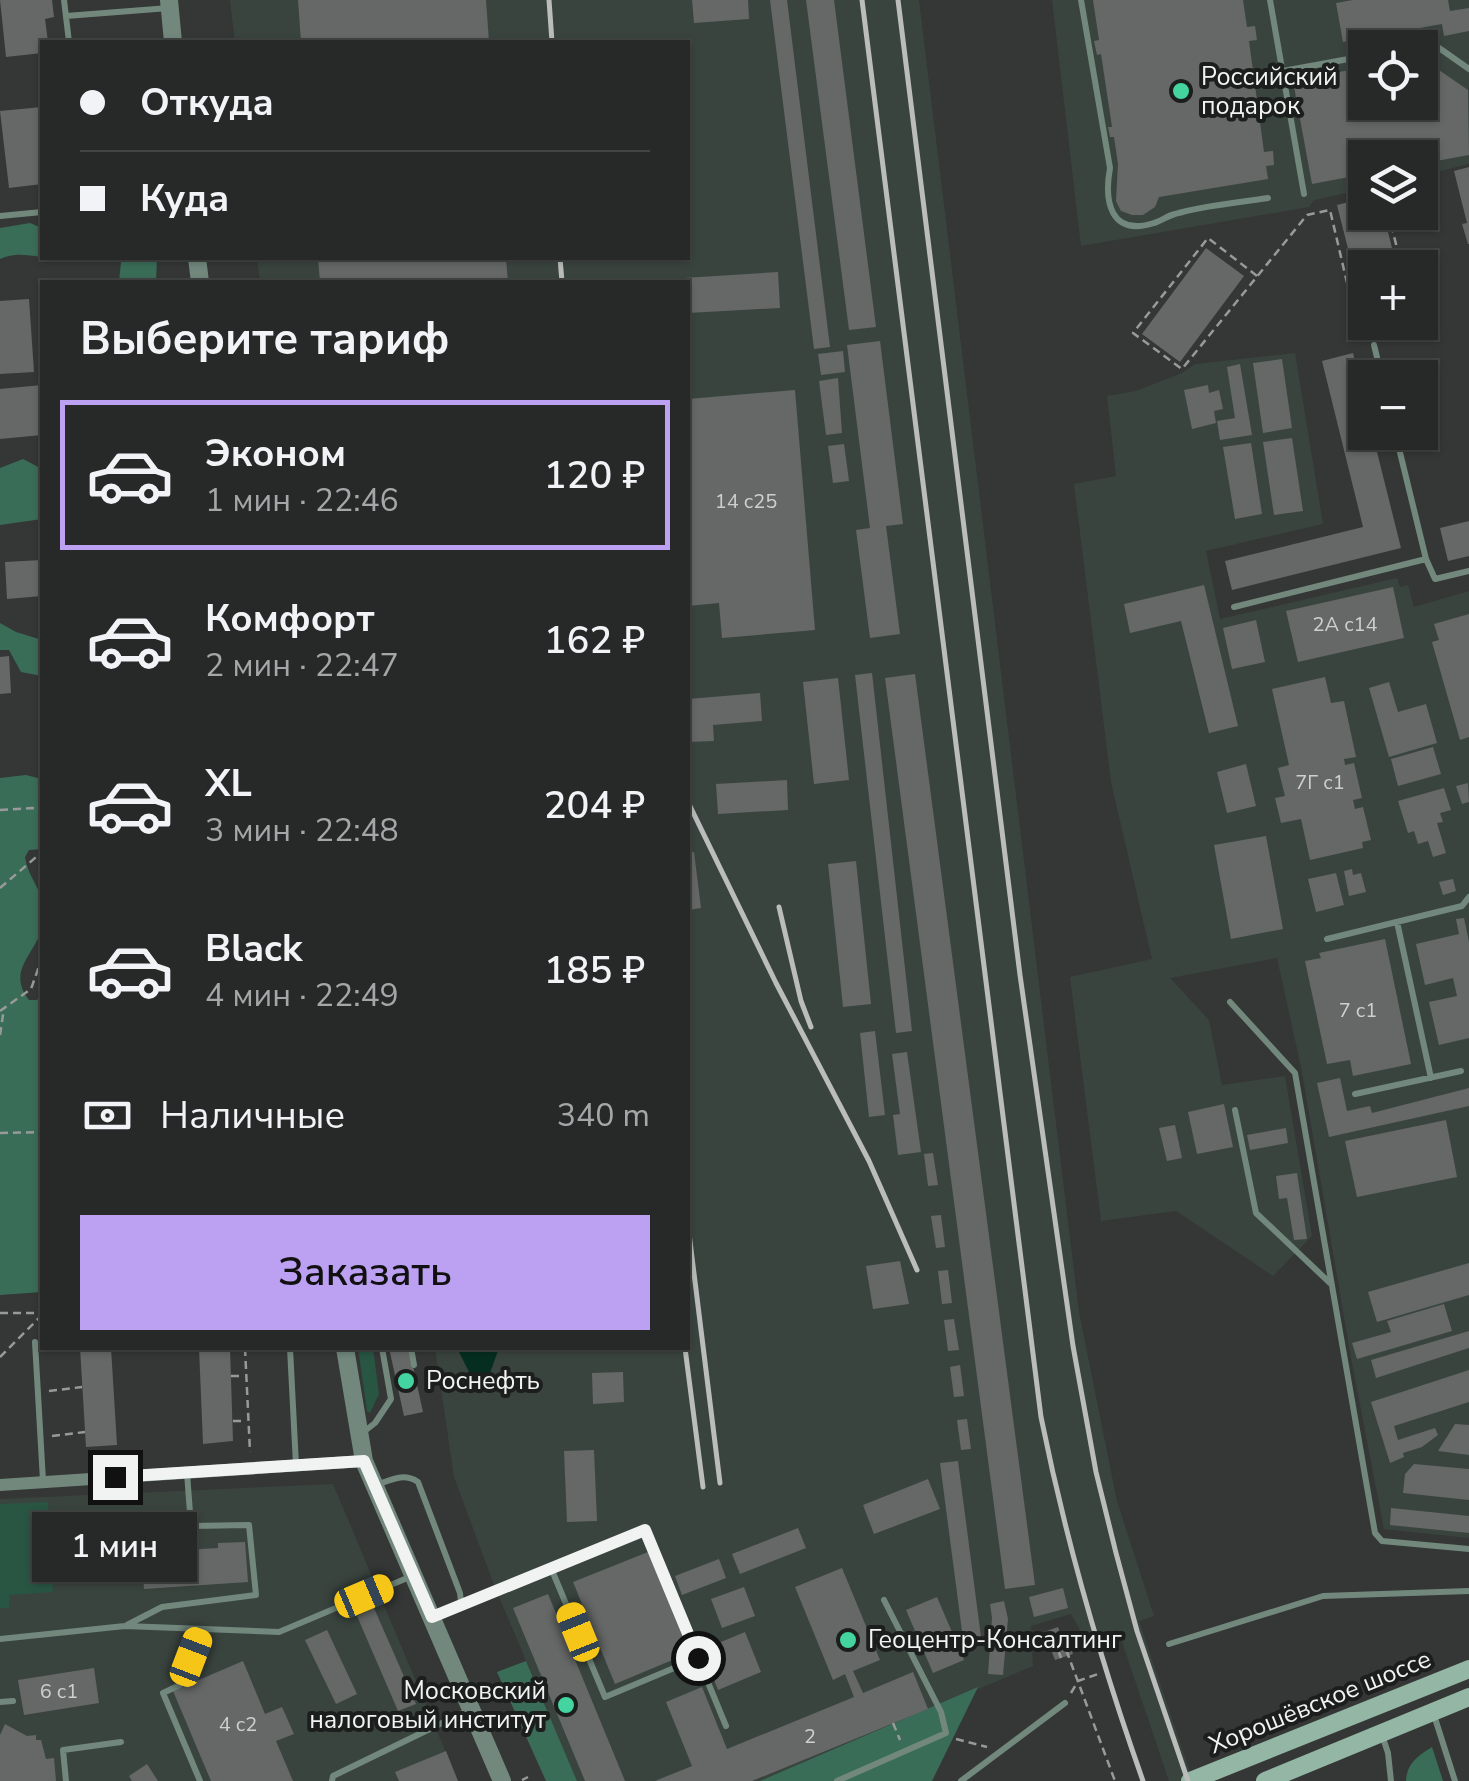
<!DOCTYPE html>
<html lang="ru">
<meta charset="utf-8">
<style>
:root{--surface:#272928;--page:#2f3130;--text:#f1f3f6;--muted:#a4a6a8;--line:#434545;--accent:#bca0f2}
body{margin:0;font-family:"Nunito Sans",sans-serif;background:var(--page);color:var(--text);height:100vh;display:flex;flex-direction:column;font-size:38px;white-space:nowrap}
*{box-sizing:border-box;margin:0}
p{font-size:32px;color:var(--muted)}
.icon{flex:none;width:55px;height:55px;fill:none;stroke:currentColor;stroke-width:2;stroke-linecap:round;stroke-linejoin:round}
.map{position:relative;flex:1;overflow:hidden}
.side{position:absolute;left:40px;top:280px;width:650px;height:1070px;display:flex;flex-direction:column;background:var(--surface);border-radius:0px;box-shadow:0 2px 8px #0004,0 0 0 2px var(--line)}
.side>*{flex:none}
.top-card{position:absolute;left:40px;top:40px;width:650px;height:220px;border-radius:0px;box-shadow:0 2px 8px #0004,0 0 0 2px var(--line);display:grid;align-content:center;height:220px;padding:0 40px;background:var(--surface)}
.buttons{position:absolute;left:1348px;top:30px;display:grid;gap:20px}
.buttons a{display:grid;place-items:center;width:90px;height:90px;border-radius:0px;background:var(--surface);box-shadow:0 2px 8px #0004,0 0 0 2px var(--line);font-size:50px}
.end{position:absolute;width:45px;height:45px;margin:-22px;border:12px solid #f1f3f2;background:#111;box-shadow:0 0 0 5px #111}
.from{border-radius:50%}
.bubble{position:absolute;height:70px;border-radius:0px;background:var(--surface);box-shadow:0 2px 8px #0004,0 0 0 2px var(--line);font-size:32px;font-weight:600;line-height:70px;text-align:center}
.car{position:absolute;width:30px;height:60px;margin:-30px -15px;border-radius:12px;box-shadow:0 0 8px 2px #0007;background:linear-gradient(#f5c518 24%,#345 0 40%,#f5c518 0 76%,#345 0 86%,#f5c518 0)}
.top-card b{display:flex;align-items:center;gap:35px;height:95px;font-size:38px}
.top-card b+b{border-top:2px solid var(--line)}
.top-card i{width:25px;height:25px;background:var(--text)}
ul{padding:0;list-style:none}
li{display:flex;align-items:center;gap:30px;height:150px;margin:0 20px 15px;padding:0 20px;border:5px solid transparent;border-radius:0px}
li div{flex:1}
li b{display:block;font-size:38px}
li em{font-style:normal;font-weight:600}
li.active{border-color:var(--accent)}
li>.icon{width:90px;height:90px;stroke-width:1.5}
h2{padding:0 40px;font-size:45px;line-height:120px}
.pay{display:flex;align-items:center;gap:25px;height:110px;padding:0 40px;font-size:38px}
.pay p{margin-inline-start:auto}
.primary-button{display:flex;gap:20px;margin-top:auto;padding:20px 40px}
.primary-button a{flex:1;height:115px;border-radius:0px;background:var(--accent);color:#111;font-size:40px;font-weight:600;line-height:115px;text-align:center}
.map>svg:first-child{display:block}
.built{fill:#3a443f;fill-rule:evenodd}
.green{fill:#295543}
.forest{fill:#3a6d58}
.water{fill:#052e20}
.building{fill:#656866}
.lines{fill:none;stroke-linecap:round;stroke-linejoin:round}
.path{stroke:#989a99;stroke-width:2.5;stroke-dasharray:8 5;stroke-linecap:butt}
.service{stroke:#72887d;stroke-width:6}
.minor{stroke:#72887d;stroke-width:12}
.tertiary{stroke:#72887d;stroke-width:18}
.secondary{stroke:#93b6a5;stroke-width:18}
.rail{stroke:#bbbdbc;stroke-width:5}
.route{stroke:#f1f3f2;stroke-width:12}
.poi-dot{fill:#43d4a0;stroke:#1c1e1d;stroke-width:4}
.labels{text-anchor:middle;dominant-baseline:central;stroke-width:8;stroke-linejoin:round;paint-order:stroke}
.number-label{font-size:20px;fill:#ced0cf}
.poi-label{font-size:25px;fill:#f1f3f2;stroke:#1c1e1d;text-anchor:start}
.street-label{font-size:25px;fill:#f1f3f2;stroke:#1c1e1d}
</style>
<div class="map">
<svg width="1469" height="1781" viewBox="0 0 1469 1781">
<rect width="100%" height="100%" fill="#343735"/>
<path class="built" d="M230,0H919L1079,1312L1117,1501L1154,1616L1139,1621L1193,1781H1169L1118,1630L1102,1635L1103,1642L1089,1646L1071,1614L1031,1626L1033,1666L760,1781H577L494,1585L454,1477L435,1348H688V282H260L257,258H688V42H235Z
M1052,0H1469V164L1420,176V158H1365V189L1314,200L1309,207L1081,246ZM1365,48H1420V102H1365Z
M1295,353L1323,524L1206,551L1220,619L1397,578L1400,587L1408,585L1414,607L1469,591V1538L1384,1529L1352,1363L1301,1067L1277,958L1170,978L1209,1020L1222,1085L1285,1076L1312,1236L1273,1276L1176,1211L1101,1221L1070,977L1152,959L1111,782L1074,484L1116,476L1107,396L1136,391L1182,373L1195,364Z
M333,1484L458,1781H0V1499Z"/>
<path class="green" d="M358,1348H373L379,1394L370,1413L367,1411Z
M48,1502L53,1592L9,1595V1608H0V1504Z"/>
<path class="forest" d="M30,223L42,228V258H70C45,262 23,248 0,259V228Z
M118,258H157L156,282H119L121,262Z
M23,459L42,469V489L39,493L42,519L0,525V468Z
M0,623L16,632L42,640V676L21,672L9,650H0Z
M26,775L42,779V849L29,850L25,857C30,886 49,891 42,926C38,952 5,970 29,1000H37L42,993V1292L0,1295V778Z
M526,1661L577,1781H546L497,1672Z
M978,1687L932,1781H760Z
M1432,1747L1443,1781H1406C1407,1763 1418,1756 1432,1747Z"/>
<path class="water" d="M457,1348H499L490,1373L482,1377L471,1376Z"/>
<path class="building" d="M0,0H52L54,17L45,19L48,42H42V53L6,57Z
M298,0H486L489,42H301Z
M692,0H748L749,19L694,23Z
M770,0H787L830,347L814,349Z
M806,0H834L876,327L849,330Z
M1093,0H1243L1247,27L1255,26L1257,40L1249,41L1264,152L1273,151L1274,165L1266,166L1268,179L1159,197L1155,207L1143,215H1132L1121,211L1116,201L1118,164L1114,137H1110L1108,127H1112L1101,54L1097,55L1094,41L1099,40Z
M1353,0H1448L1450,11L1469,8V31L1444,36L1442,24L1343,42L1336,3Z
M1420,57L1468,90L1469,155L1420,164V158H1365V174L1312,184L1293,81L1365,67V102H1420Z
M42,107V184L9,188L0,111Z
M1469,167V244H1468L1462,224L1467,223L1454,171Z
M1365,198V212H1383L1397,268H1365L1364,312L1337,205Z
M1206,248L1244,276L1180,362L1142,334Z
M318,258H506L508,282H320Z
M778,272L780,308L688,313V282H651V280Z
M29,299L34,372L0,374V301Z
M880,341L903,524L886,526L900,634L870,638L856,530L870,528L847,345Z
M843,351L845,372L821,375L818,354Z
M1353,353L1365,403V432H1372L1401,548L1232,590L1225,561L1363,527L1322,361Z
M1282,359L1292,428L1263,433L1253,363Z
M1240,364L1252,435L1220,440L1217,421L1235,418L1227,367Z
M838,378L842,433L826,435L819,381Z
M42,385V435L0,439V389Z
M1208,385L1209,393L1219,390L1223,409L1214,411L1216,423L1192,429L1184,390Z
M795,390L815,630L722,638L719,603L688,606V399Z
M1292,438L1303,511L1274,515L1263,442Z
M1251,443L1262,514L1235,519L1223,447Z
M844,444L849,481L833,483L828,446Z
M1469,521V556L1448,561L1440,528Z
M42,560V596L7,599L5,562Z
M1204,585L1238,726L1209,733L1181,621L1130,633L1124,604Z
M1393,587L1404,638L1298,662L1286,611Z
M1469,614V737L1460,740L1432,642L1439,640L1434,624Z
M1256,620L1265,662L1232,669L1223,628Z
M9,656L11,693L0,694V657Z
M872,673L912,1031L896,1033L855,675Z
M915,674L1035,1585L1005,1589L885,678Z
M1325,677L1331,703L1344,701L1356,757L1344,759L1345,765L1354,763L1362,798L1353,800L1355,809L1363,807L1371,840L1362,842L1363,848L1310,860L1301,819L1281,823L1275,798L1285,796L1278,768L1289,765L1272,689Z
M838,678L849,780L814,784L803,682Z
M1389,682L1398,712L1426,704L1437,743L1389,757L1369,688Z
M760,693L762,721L713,725L714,741L688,742V699Z
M1433,747L1441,774L1398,786L1391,759Z
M1246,764L1256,806L1227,813L1217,772Z
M787,780L788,810L718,814L716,784Z
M1468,783L1469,802L1462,804L1456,786Z
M1444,788L1451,810L1440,813L1443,822L1437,823L1446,853L1433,857L1428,841L1418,844L1414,831L1408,833L1398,801Z
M1266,836L1283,929L1231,939L1214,845Z
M694,852L701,908L688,910V853Z
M856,861L871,1004L843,1007L828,864Z
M1352,869L1353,875L1361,873L1366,892L1349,896L1344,871Z
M1336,873L1344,905L1316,912L1308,879Z
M1453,879L1456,891L1443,895L1439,882Z
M1464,918L1469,942V1038L1439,1045L1429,1002L1457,996L1453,978L1425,985L1416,944L1459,934L1456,919Z
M1385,939L1411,1064L1353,1076L1350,1060L1327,1064L1305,961L1321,958L1319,953Z
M875,1031L885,1115L869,1117L860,1033Z
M907,1052L921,1152L898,1155L893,1115L900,1114L892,1054Z
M1340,1078L1347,1111L1370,1106L1372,1113L1469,1088V1106L1329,1137L1317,1083Z
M1224,1104L1233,1147L1197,1154L1188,1112Z
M1446,1120L1457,1177L1357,1197L1345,1141Z
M1175,1125L1182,1158L1167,1161L1159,1128Z
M1286,1128L1288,1143L1250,1150L1247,1135Z
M933,1153L938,1185L928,1186L924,1154Z
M1297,1173L1307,1239L1294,1240L1287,1198L1279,1199L1276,1176Z
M941,1215L945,1247L936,1248L931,1216Z
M900,1261L909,1304L873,1309L866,1266Z
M1469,1263V1295L1377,1322L1368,1292Z
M948,1270L952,1303L942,1304L938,1271Z
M1444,1304L1452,1331L1357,1359L1352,1343L1391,1332L1387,1321Z
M954,1319L959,1350L948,1351L944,1320Z
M1469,1331V1348L1376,1378L1371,1360Z
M80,1348H111L117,1445L86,1447Z
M199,1348H230L233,1441L203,1444Z
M389,1348H409L423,1412L404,1416Z
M960,1365L964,1396L954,1397L950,1367Z
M1469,1370V1402L1394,1426L1398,1440L1435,1428L1438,1435L1422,1447L1403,1453L1404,1457L1390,1463L1371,1402Z
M623,1372L624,1402L593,1404L592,1373Z
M967,1419L971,1449L961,1450L957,1420Z
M1455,1424L1469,1425V1455L1438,1451Z
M594,1450L597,1521L567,1522L564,1451Z
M958,1461L981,1637L963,1639L940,1463Z
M1414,1464L1469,1469V1500L1403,1493L1405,1474Z
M928,1479L940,1509L874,1534L863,1505Z
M1391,1508L1469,1516V1533L1390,1525Z
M798,1528L806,1548L740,1574L732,1554Z
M121,1533L122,1549L167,1546V1551L218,1548V1543L245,1542L248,1582L144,1589L142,1557L68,1561L67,1537Z
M648,1552L689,1653L615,1684L573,1582Z
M719,1559L726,1578L682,1595L675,1576Z
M842,1568L880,1660L853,1671L863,1693L913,1672L928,1709L752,1781H655L692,1766L666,1702L702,1687L727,1749L854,1697L845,1674L833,1680L795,1587Z
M744,1587L755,1616L722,1628L711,1599Z
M1063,1588L1068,1608L1034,1617L1029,1597Z
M548,1594L625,1781H585L513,1608Z
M937,1597L964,1660L933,1673L906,1610Z
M1004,1601L1008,1619L1003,1675L988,1674L992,1618L990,1604Z
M374,1608L416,1704L398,1711L357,1616Z
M1058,1627L1062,1638L1067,1637L1073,1654L1055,1660L1044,1632Z
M327,1630L357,1694L336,1704L305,1640Z
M745,1632L761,1672L718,1690L702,1650Z
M243,1661L265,1714L282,1707L294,1734L276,1741L293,1781H211L173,1691Z
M94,1668L99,1703L24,1715L18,1680Z
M5,1724L27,1736L36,1735V1740H41L46,1759L54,1758L56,1781H0V1735Z
M446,1751L458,1781H399L395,1772Z
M147,1764L158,1781H132L129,1776Z"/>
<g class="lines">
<path class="path" d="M1388,212L1402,268
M1257,276L1208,238L1133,333L1182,369L1307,215L1330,210L1359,334L1407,322
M0,810L32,808L42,811
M0,888L42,852
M0,1011L31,989L42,958
M0,1035L4,1008
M0,1133L42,1132
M0,1313H42
M245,1348L250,1452
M0,1357L42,1315
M231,1376H244
M49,1391L82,1387
M233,1421H246
M52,1436L85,1432
M1061,1658L1057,1647L1064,1644L1115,1781
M1071,1693L1078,1681L1101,1673
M893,1723L900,1740
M956,1739L987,1747
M522,1780L528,1777"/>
<path class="service" d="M64,0L69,42
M1081,0L1110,168C1104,201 1110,237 1154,223C1161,221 1167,216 1175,214C1205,205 1237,203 1268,198
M1270,0L1304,194
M66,16L169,8
M1407,48L1432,43L1469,69
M1283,71L1365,56
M0,216L42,212
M1374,345L1382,378
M1426,559L1435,579L1469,571
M1234,607L1426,559L1395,432
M1397,922L1431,1078
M1327,939L1462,906L1469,897
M1230,1002L1295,1073L1375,1533L1382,1541L1469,1549
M1355,1094L1461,1071
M1235,1110L1256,1213L1330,1283
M35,1342L43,1481
M290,1348L296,1465
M411,1348L414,1365
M361,1434L375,1423L391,1399L382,1348
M379,1484C393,1479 404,1473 418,1482L460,1593L461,1602L433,1616
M551,1568L645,1530L726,1726
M456,1606L551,1568L605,1697L698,1658
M127,1625L162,1607L256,1595L249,1525L191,1526L187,1473
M0,1639L125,1626L279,1632L412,1576
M1169,1644L1323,1596L1469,1591
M0,1702L13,1701
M1433,1712L1455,1781
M1382,1735L1388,1753L1391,1781
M66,1781L63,1750L121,1742
M200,1781L163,1693L180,1685L201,1630
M332,1781L333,1776L471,1709
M837,1781L946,1733L941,1712L884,1600
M961,1781L1065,1703"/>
<path class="minor" d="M0,1485L364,1461"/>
<path class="tertiary" d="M169,0L173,42
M197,258L200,282
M345,1348L364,1461L502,1781"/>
<path class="secondary" d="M1190,1781L1469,1669
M1265,1781L1469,1697"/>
<path class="rail" d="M549,0L552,42
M862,0L1041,1417C1066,1541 1101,1662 1143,1781
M898,0L1020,975L1073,1346L1096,1472L1116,1553L1137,1631L1188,1781
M560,258L562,282
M688,802L776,983L869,1161L917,1270
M779,907L801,1001L811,1027
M688,1225L720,1483
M685,1348L703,1487"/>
</g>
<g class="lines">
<path class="route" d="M115,1477L364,1461L432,1617L645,1530L698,1658"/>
</g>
<g class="poi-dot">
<circle cx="1181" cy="91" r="10"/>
<circle cx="406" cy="1381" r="10"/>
<circle cx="848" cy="1640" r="10"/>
<circle cx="566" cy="1705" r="10"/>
</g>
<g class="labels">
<g class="number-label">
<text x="746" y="501">14 с25</text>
<text x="1345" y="624">2А с14</text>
<text x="1320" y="782">7Г с1</text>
<text x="1358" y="1010">7 с1</text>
<text x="59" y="1691">6 с1</text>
<text x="238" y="1724">4 с2</text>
<text x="810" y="1736">2</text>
</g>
<g class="poi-label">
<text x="1201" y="77">Российский<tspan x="1201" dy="29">подарок</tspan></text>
<text x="426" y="1381">Роснефть</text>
<text x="868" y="1640">Геоцентр-Консалтинг</text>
<text x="546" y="1691" text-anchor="end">Московский<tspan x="546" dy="29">налоговый институт</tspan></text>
</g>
<g class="street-label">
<text transform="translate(1320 1702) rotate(-22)">Хорошёвское шоссе</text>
</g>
</g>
</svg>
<div class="buttons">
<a><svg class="icon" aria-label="locate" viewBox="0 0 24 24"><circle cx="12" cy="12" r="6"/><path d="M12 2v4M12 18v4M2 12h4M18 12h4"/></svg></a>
<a><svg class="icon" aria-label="layers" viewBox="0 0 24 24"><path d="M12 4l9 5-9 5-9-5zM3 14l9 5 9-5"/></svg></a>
<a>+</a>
<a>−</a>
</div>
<i class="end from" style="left:698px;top:1658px"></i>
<i class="end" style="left:115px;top:1477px"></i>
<div class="bubble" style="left:32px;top:1512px;width:165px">1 мин</div>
<i class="car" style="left:364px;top:1596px;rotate:67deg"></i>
<i class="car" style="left:578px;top:1632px;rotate:338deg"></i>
<i class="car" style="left:191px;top:1657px;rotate:21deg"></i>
<div class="top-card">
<b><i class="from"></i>Откуда</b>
<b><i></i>Куда</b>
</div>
<section class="side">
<h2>Выберите тариф</h2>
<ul>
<li class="active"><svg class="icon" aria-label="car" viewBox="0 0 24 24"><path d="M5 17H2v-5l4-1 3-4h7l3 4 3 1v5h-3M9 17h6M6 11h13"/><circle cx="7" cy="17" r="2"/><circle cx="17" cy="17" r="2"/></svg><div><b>Эконом</b><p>1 мин · 22:46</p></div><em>120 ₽</em></li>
<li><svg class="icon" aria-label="car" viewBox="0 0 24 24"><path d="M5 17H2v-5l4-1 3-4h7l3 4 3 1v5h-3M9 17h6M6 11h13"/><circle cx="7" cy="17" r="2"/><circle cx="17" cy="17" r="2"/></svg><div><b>Комфорт</b><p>2 мин · 22:47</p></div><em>162 ₽</em></li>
<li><svg class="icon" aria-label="car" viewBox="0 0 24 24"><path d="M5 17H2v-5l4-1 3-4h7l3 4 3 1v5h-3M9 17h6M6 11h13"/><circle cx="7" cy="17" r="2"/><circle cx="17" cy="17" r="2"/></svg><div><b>XL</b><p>3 мин · 22:48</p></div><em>204 ₽</em></li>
<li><svg class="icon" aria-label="car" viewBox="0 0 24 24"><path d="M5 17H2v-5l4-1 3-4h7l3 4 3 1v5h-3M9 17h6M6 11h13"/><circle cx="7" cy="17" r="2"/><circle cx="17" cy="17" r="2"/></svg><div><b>Black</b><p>4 мин · 22:49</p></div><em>185 ₽</em></li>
</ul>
<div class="pay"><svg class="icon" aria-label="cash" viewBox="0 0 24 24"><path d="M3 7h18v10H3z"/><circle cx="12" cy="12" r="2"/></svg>Наличные<p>340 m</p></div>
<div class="primary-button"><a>Заказать</a></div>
</section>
</div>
